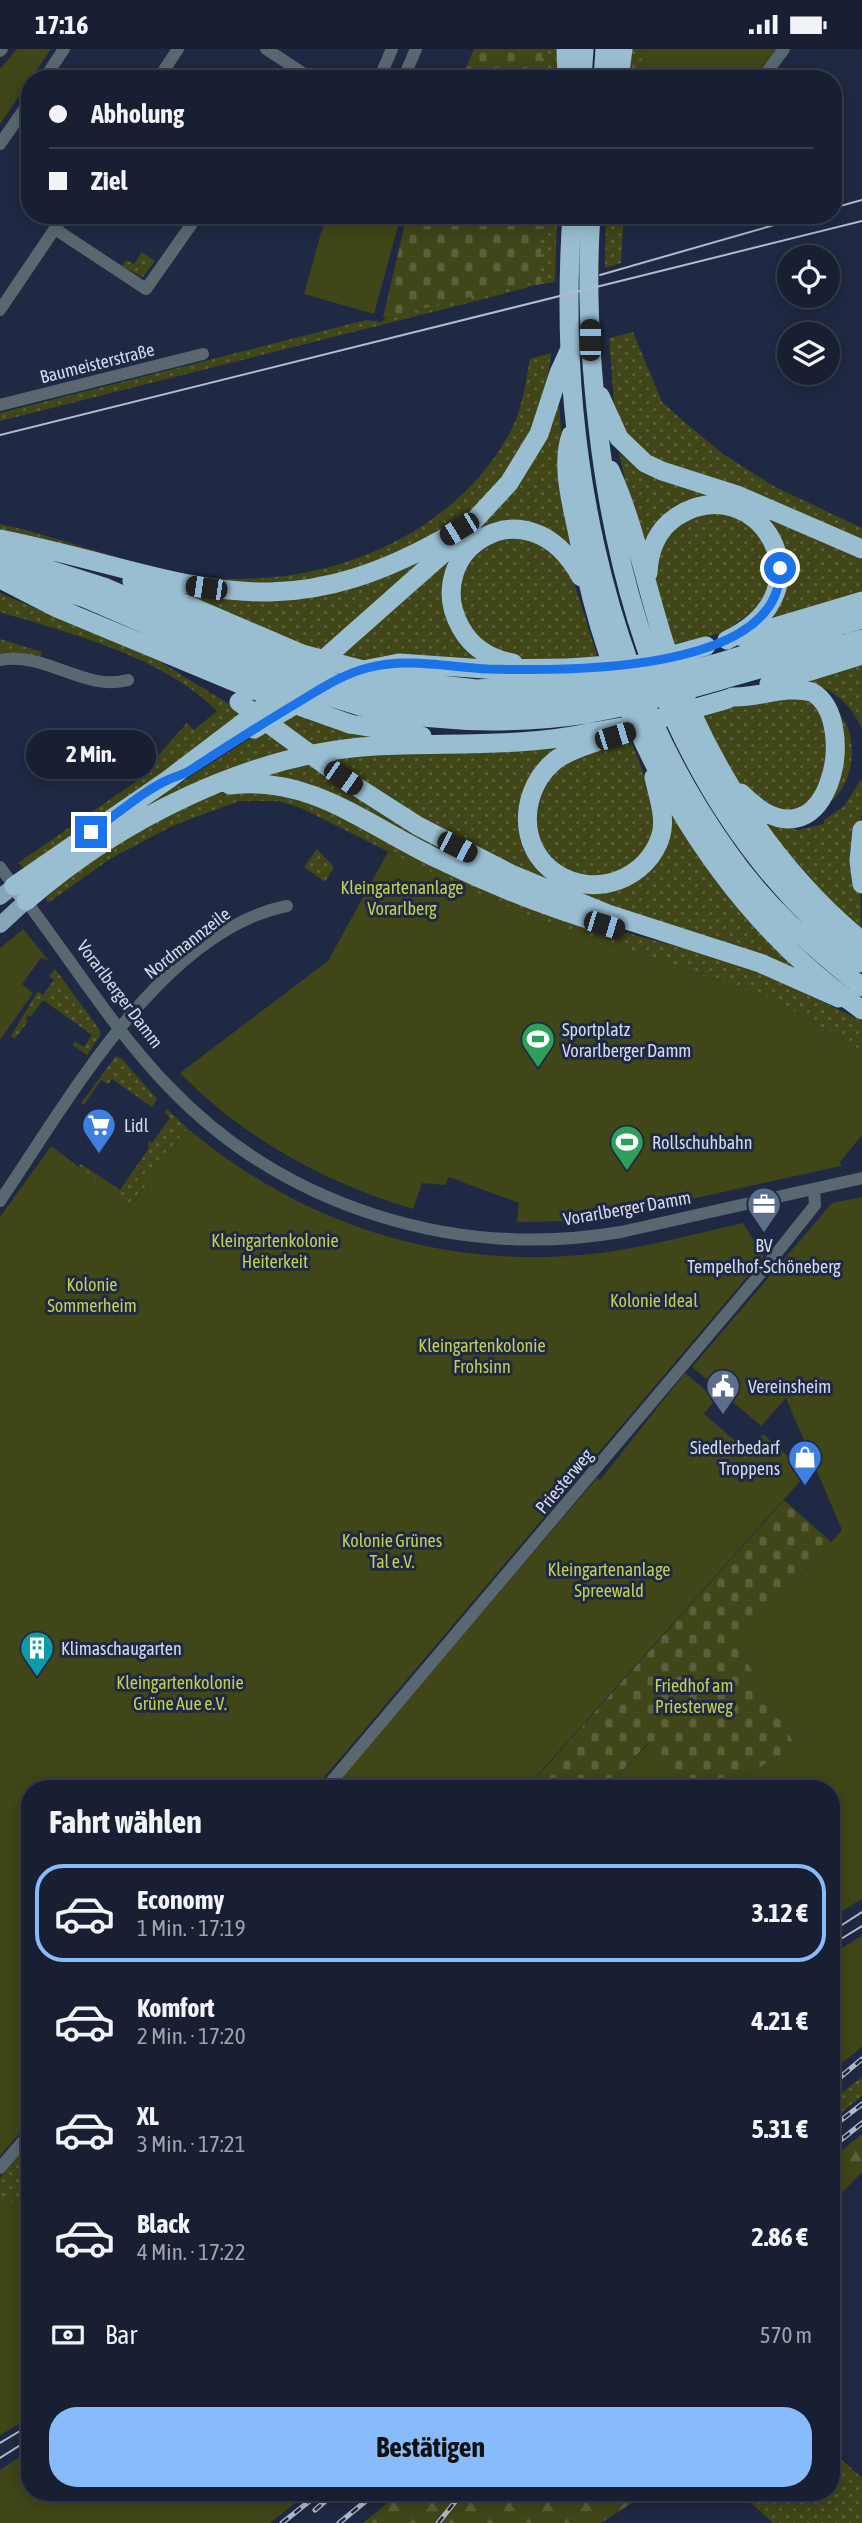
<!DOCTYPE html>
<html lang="de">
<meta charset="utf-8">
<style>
:root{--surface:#181f32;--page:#252c3e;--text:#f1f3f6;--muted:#9fa2ac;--line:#363d4d;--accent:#87bbfb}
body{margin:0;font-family:"Asap Condensed",sans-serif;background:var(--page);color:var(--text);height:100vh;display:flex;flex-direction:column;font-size:26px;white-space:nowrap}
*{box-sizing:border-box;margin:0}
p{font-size:23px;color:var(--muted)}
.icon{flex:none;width:38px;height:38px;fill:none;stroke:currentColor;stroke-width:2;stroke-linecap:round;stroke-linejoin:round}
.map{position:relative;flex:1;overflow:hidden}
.details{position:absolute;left:21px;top:1731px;width:819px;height:721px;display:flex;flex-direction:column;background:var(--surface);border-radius:28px;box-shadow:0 4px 18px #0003,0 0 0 2px var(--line)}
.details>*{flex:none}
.banner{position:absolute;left:21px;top:21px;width:821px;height:154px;border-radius:28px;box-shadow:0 4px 18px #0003,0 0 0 2px var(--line);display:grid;align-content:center;height:154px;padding:0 28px;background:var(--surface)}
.buttons{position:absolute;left:777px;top:196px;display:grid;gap:14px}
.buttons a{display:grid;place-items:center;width:63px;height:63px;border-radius:50%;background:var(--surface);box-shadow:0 4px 18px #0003,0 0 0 2px var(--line);font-size:35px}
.end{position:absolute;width:32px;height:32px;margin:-16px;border:9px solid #1a73e8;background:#fff;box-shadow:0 0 0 4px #fff}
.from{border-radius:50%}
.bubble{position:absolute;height:49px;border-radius:24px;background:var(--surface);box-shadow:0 4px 18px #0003,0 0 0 2px var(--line);font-size:23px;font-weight:700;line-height:49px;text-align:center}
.car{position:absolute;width:21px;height:42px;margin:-21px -10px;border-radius:9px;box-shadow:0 0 5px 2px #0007;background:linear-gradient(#222 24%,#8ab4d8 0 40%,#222 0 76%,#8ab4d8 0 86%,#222 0)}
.banner b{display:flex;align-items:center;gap:24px;height:66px;font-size:26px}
.banner b+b{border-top:2px solid var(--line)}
.banner i{width:18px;height:18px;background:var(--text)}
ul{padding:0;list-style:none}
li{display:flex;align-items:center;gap:21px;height:98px;margin:0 14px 10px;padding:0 14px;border:4px solid transparent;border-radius:28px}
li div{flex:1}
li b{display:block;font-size:26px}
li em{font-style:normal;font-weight:700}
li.selected{border-color:var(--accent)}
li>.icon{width:63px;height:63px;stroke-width:1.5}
h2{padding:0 28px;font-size:32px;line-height:84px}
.pay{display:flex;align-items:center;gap:18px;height:77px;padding:0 28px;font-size:26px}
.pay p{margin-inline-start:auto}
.action{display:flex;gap:14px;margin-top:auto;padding:14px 28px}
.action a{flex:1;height:80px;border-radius:28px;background:var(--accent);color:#111;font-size:28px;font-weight:700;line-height:80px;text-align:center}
.status{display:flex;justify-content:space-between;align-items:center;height:49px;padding:0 35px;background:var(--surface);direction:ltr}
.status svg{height:19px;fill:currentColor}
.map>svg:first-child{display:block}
.grass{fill:url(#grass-dots)}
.forest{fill:url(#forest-firs)}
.cemetery{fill:url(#cemetery-stones)}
.green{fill:#404618}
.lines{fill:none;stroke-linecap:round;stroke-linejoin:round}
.minor{stroke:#596870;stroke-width:12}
.major{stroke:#87a5b7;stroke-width:16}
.highway{stroke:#99bed2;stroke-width:19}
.tram{stroke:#b3bacd;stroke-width:2}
.rail-casing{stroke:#b3bacd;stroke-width:5}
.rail{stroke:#202943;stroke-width:2.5;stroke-dasharray:8;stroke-linecap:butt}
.highway-bridge{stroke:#99bed2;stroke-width:19}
.route{stroke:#1a73e8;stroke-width:9}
.labels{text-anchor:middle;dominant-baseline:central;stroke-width:6;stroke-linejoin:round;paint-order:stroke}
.street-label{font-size:18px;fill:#d3daeb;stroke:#202943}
.park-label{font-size:18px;fill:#c2d04e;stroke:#202943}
.poi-label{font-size:18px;fill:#d3daeb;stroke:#202943;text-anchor:start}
</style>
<div class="status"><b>17:16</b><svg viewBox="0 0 49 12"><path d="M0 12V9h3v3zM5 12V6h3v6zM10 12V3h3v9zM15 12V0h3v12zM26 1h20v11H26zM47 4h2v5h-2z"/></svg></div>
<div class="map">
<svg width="862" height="2474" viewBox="0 0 862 2474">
<defs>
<pattern id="grass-dots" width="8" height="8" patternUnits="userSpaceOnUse" patternTransform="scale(1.75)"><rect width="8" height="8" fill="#404618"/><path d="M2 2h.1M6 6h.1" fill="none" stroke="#5b603a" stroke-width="1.8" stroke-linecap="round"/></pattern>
<pattern id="forest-firs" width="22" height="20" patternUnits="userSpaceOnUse" patternTransform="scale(1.75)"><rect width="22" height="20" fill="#404618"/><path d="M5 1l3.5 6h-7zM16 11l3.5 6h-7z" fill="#5b603a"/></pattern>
<pattern id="cemetery-stones" width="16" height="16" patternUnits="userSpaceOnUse" patternTransform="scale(1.75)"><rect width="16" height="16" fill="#404618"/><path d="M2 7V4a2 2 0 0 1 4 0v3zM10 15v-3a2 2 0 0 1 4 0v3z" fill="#5b603a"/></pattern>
</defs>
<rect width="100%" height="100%" fill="#202943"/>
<path class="grass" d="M542,0H560V30H542Z
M630,0H647L644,30H626Z
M541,166H557L555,233L541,235Z
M606,166H624L621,214L605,219Z
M142,203L155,212L143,228L122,217L126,211L134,215Z
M535,232L536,236L480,251L0,372V364L366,271L381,273L390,266Z
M633,283L662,353L688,376L723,405L775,438L862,479V495L638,403L615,364L609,289Z
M551,304L546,344L522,407L468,466L452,478L350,527L237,540L0,483V475C66,489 129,517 196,527C313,543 448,493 508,387C522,363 525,337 530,310Z
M559,356L571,500L553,484L519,474L450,519L482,610L373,613L336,608L449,505Z
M619,404L636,417L720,449L641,502Z
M755,461L862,507V546L764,574L780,550Z
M716,463L742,470L763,490L773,523L763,555L722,584L671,596C662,560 637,499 680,474C690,468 705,466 716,463Z
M528,488L569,518L598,609L567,613L512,609L472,586L457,542C474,501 481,490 528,488Z
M436,500L325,605L180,547L182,543L231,549Z
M0,544L159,612L245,665L25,820L18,814L144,727L152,713L187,674L194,681L217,662C162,607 72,585 0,563Z
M0,590L42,603L40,608L22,604L0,605Z
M862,614V680C850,653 831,638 802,632Z
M796,644C808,650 825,654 836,662C862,684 855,741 824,757C814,762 798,763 787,765L738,735L701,667L732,657Z
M291,663L397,689L294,702L104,783Z
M630,689L655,753L653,790L628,821L584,829L550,811L534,781L533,759L557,719L599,699Z
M570,695L546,711L529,803L615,840L669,775L673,762L818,934L624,863L462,796L326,708Z
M308,711L602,869L254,729Z
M862,729V763L858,787L862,885L846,873L760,770L797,781L824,775V771L844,757Z
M275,739L585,873L748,916L862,972V1002L775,951L537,871L419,818L301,759L278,752H239L172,777L110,810L48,854L44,845C93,809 173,753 232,741C246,738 262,739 275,739Z
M317,800L334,818L325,833L304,818Z
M55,920L100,981V987L87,1006L73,996L75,992L84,998L92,986L43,951L31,967L28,966L26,970L28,972L15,990L11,987L38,942L43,946L54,931L49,927Z
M116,1007L122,1010L157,1050L152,1058L112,1030L108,1035L101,1031L84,1056L81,1054Z
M167,1060L187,1079L131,1157L88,1127L79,1117L81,1115L120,1141L149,1099L148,1092L152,1094L170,1069L165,1064Z
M862,2028V2047L831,2072V2052Z
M21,2104L30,2112V2136L14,2155L0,2146V2129Z
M842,2411L862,2429V2474H773L739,2443H804L810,2448L815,2443H831V2425Z"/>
<path class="forest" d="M862,2085V2123L831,2155V2110Z
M401,2443H649L601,2474H363Z"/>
<path class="cemetery" d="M474,0H542V30H461Z
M407,166H541V235L536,236L534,232L383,269Z
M784,1451L831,1493L737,1596L796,1697L725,1739H678L649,1693L606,1739L526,1740Z"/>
<path class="green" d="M17,0H51L0,75V20Z
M647,0H784L762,30H644Z
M326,166H401L374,265L304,245Z
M388,803L537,871L775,951L862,1002V1086L840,1113L841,1117L618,1166L579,1172L517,1173L519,1154L449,1128L445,1136L422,1134L413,1160C324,1133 245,1090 180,1024L328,912Z
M23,880L49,912L41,909L22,935L33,944L0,991V899Z
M187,1079C301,1175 443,1221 592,1205C643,1199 694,1185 743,1174L764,1208L315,1739L30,1740V2072L0,2107V1168L51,1097L131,1157Z
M862,1148V1850L831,1869V1740L725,1739L796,1697L737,1596L842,1481L786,1349L761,1377L692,1318L832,1154Z
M685,1324L716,1350L704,1365L747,1402L763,1385L790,1409L811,1420L526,1739L331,1740L597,1429L600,1431Z
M650,1693L678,1739H606Z
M862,1887V1998L831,2023V1905Z
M30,2136V2369L0,2386V2145L14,2154Z
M30,2401V2443H309L270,2474H0V2421Z"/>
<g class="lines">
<path class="minor" d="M266,0L312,30
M0,2L2,0
M44,30L64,0
M158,30L178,0
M379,30L392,0
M403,30L416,0
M762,30L784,0
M0,95L30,52
M55,180L146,240L198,166
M0,261L64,166
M0,356L203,305
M0,611C45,602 85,643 128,631
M0,818L14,837
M26,852C73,914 115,982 169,1038C285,1159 456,1211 621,1183L862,1129
M0,1152C67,1054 162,881 287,857
M325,1740L755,1231L815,1156L814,1140
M0,2119L30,2084"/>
<path class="major" d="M0,848L14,837L26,852L0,876"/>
<path class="highway" d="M566,0L567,30
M582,30L584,0
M603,30L605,0
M619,30L623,0
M572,166C557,386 598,622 728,803C765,856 812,898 862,938
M591,166C586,236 590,308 598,378C621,583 695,783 862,914
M600,347L619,389L645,414L662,422L737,446L862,500
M571,386C560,418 573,459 579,491C613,673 708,853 862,961
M610,421C636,478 646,540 666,599C704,710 771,817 862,892
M0,490C185,527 270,591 453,484
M0,505L104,538L286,617
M0,523L85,549L270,629
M648,524C649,502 657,481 676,468C755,416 835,540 727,591
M4,532L57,559L254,641
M132,532L302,605
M742,588L862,552
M513,614C491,610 472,599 461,579C418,503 527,429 581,528
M714,615L862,570
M315,618L446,502L509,434L539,385L559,324L569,302
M358,622L399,614L485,620L569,619
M721,631L862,590
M405,632L477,640L574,633
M769,635L862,606
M387,646C452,658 515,658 580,649
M732,648C760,649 783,636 812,643C862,671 828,832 741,744
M369,660C442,674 513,676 586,665
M350,675L422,687
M254,680L306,649
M596,693C582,698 569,702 557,710C520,738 515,798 557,825C594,849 648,831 661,786C666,768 658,747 654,728
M343,729L418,777L511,825L608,865L760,914L839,949
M230,736C311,726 368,777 438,810C491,836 547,858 603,875
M862,781L859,812L862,835
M14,837L169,730L286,641
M26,852C119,771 251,704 375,697C448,693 521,699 593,683"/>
<path class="tram" d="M833,159L862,151
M600,226L809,166
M0,386L862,172
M831,1883L862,1863
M831,1896L862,1877
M0,2394L30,2376
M0,2409L30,2390"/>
<g class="rail-casing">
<path id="rail" d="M831,2036L862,2010
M831,2079L862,2055
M831,2099L862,2074
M315,2461L336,2443
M282,2474L321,2443
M339,2474L377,2443
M438,2474L463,2443"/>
</g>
<use href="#rail" class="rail"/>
<path class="highway-bridge" d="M302,605L405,632
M286,617L336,634L387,646
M569,619L609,616
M270,629L369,660
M574,633L706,597
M254,641L350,675
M580,649L714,615
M239,653L343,729
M586,665L632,656L721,631
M593,683L644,674L728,650"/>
</g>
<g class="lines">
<path class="route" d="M91,783C115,767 144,741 170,730C176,727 183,726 189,722C223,700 257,678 292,657C316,643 340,626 367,619C406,608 448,618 488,620C560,622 782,626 780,519"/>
</g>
<defs>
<g id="stadium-pin" transform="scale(1.75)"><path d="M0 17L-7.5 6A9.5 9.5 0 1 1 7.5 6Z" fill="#2e9e5b" stroke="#202943"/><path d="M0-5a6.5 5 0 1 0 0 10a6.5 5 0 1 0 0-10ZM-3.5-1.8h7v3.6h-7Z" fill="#fff"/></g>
<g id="supermarket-pin" transform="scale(1.75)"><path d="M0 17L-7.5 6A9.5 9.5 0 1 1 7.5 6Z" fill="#3f7fe0" stroke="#202943"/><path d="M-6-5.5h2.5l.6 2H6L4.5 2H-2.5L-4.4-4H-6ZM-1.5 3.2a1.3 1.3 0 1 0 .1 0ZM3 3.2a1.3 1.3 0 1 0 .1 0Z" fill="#fff"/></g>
<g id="office-pin" transform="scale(1.75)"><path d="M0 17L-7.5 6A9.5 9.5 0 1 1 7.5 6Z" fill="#5c6f8a" stroke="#202943"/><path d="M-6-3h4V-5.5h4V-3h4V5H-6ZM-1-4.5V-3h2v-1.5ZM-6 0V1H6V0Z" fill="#fff"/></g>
<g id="civic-pin" transform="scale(1.75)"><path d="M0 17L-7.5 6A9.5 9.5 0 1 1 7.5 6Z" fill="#5c6f8a" stroke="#202943"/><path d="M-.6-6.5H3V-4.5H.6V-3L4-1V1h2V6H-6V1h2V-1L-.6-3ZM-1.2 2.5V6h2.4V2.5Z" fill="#fff"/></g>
<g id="shop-pin" transform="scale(1.75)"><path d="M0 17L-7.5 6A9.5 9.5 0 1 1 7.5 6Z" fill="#3f7fe0" stroke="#202943"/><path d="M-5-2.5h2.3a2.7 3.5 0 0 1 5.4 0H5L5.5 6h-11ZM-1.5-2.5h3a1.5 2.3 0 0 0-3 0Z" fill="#fff"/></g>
<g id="building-pin" transform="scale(1.75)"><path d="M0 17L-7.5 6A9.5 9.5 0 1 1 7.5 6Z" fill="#0f9aa8" stroke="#202943"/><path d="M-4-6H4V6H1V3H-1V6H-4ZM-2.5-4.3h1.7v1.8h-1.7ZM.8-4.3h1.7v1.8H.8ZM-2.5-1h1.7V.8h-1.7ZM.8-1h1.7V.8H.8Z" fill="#fff"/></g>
</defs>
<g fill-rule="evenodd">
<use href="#stadium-pin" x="538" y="990"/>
<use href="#supermarket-pin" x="99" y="1076"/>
<use href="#stadium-pin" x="627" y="1093"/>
<use href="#office-pin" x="764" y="1155"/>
<use href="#civic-pin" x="723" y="1337"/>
<use href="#shop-pin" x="805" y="1408"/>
<use href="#building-pin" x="37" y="1599"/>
</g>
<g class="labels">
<g class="street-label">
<text transform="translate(97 314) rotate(-14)">Baumeisterstraße</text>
<text transform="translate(187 894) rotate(-38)">Nordmannzeile</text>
<text transform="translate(120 945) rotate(53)">Vorarlberger Damm</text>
<text transform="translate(627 1159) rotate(-10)">Vorarlberger Damm</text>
<text transform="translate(564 1432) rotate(-50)">Priesterweg</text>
</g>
<g class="park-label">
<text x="402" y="838">Kleingartenanlage<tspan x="402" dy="21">Vorarlberg</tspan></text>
<text x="275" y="1191">Kleingartenkolonie<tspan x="275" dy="21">Heiterkeit</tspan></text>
<text x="92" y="1235">Kolonie<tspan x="92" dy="21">Sommerheim</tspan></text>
<text x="654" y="1251">Kolonie Ideal</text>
<text x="482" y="1296">Kleingartenkolonie<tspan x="482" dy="21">Frohsinn</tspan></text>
<text x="392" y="1491">Kolonie Grünes<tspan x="392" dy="21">Tal e.V.</tspan></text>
<text x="609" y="1520">Kleingartenanlage<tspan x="609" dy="21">Spreewald</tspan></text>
<text x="180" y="1633">Kleingartenkolonie<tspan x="180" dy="21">Grüne Aue e.V.</tspan></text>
<text x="694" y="1636">Friedhof am<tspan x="694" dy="21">Priesterweg</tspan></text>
</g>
<g class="poi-label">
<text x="562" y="980">Sportplatz<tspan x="562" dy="21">Vorarlberger Damm</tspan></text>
<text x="124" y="1076">Lidl</text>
<text x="652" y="1093">Rollschuhbahn</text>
<text x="764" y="1196" text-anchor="middle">BV<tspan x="764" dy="21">Tempelhof-Schöneberg</tspan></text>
<text x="748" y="1337">Vereinsheim</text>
<text x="780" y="1398" text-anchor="end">Siedlerbedarf<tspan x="780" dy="21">Troppens</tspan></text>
<text x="61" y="1599">Klimaschaugarten</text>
</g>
</g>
</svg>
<div class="buttons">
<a><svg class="icon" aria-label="locate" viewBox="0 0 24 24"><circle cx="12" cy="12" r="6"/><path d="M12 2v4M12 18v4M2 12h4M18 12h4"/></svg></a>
<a><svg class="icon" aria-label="layers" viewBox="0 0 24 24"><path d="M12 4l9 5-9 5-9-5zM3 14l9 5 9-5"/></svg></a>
</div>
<i class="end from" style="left:780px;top:519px"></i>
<i class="end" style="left:91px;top:783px"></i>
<div class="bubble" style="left:26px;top:681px;width:130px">2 Min.</div>
<i class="car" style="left:590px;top:291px;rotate:0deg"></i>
<i class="car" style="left:459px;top:480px;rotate:239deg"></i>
<i class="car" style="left:206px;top:539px;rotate:278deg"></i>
<i class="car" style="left:615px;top:687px;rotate:73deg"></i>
<i class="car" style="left:343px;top:729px;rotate:125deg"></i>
<i class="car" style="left:457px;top:798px;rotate:117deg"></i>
<i class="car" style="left:604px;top:876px;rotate:107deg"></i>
<div class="banner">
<b><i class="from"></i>Abholung</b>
<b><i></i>Ziel</b>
</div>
<section class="details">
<h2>Fahrt wählen</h2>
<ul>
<li class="selected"><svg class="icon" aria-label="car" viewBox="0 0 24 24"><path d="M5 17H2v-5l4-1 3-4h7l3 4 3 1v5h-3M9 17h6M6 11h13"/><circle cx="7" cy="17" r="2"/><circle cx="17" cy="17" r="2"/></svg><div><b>Economy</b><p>1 Min. · 17:19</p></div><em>3.12 €</em></li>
<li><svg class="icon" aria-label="car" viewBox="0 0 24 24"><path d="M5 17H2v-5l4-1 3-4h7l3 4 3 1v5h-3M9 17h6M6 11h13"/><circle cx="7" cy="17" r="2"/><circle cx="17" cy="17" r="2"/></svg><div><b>Komfort</b><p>2 Min. · 17:20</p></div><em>4.21 €</em></li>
<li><svg class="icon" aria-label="car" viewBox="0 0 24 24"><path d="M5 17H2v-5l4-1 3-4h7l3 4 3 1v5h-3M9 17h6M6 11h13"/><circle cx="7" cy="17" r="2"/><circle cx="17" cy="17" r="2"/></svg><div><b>XL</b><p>3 Min. · 17:21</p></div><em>5.31 €</em></li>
<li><svg class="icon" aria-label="car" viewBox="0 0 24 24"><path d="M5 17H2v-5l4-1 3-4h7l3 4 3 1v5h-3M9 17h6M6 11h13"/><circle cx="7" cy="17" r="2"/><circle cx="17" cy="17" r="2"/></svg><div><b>Black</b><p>4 Min. · 17:22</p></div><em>2.86 €</em></li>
</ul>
<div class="pay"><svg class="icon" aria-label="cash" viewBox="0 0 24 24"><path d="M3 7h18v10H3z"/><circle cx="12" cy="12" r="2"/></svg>Bar<p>570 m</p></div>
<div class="action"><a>Bestätigen</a></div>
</section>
</div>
